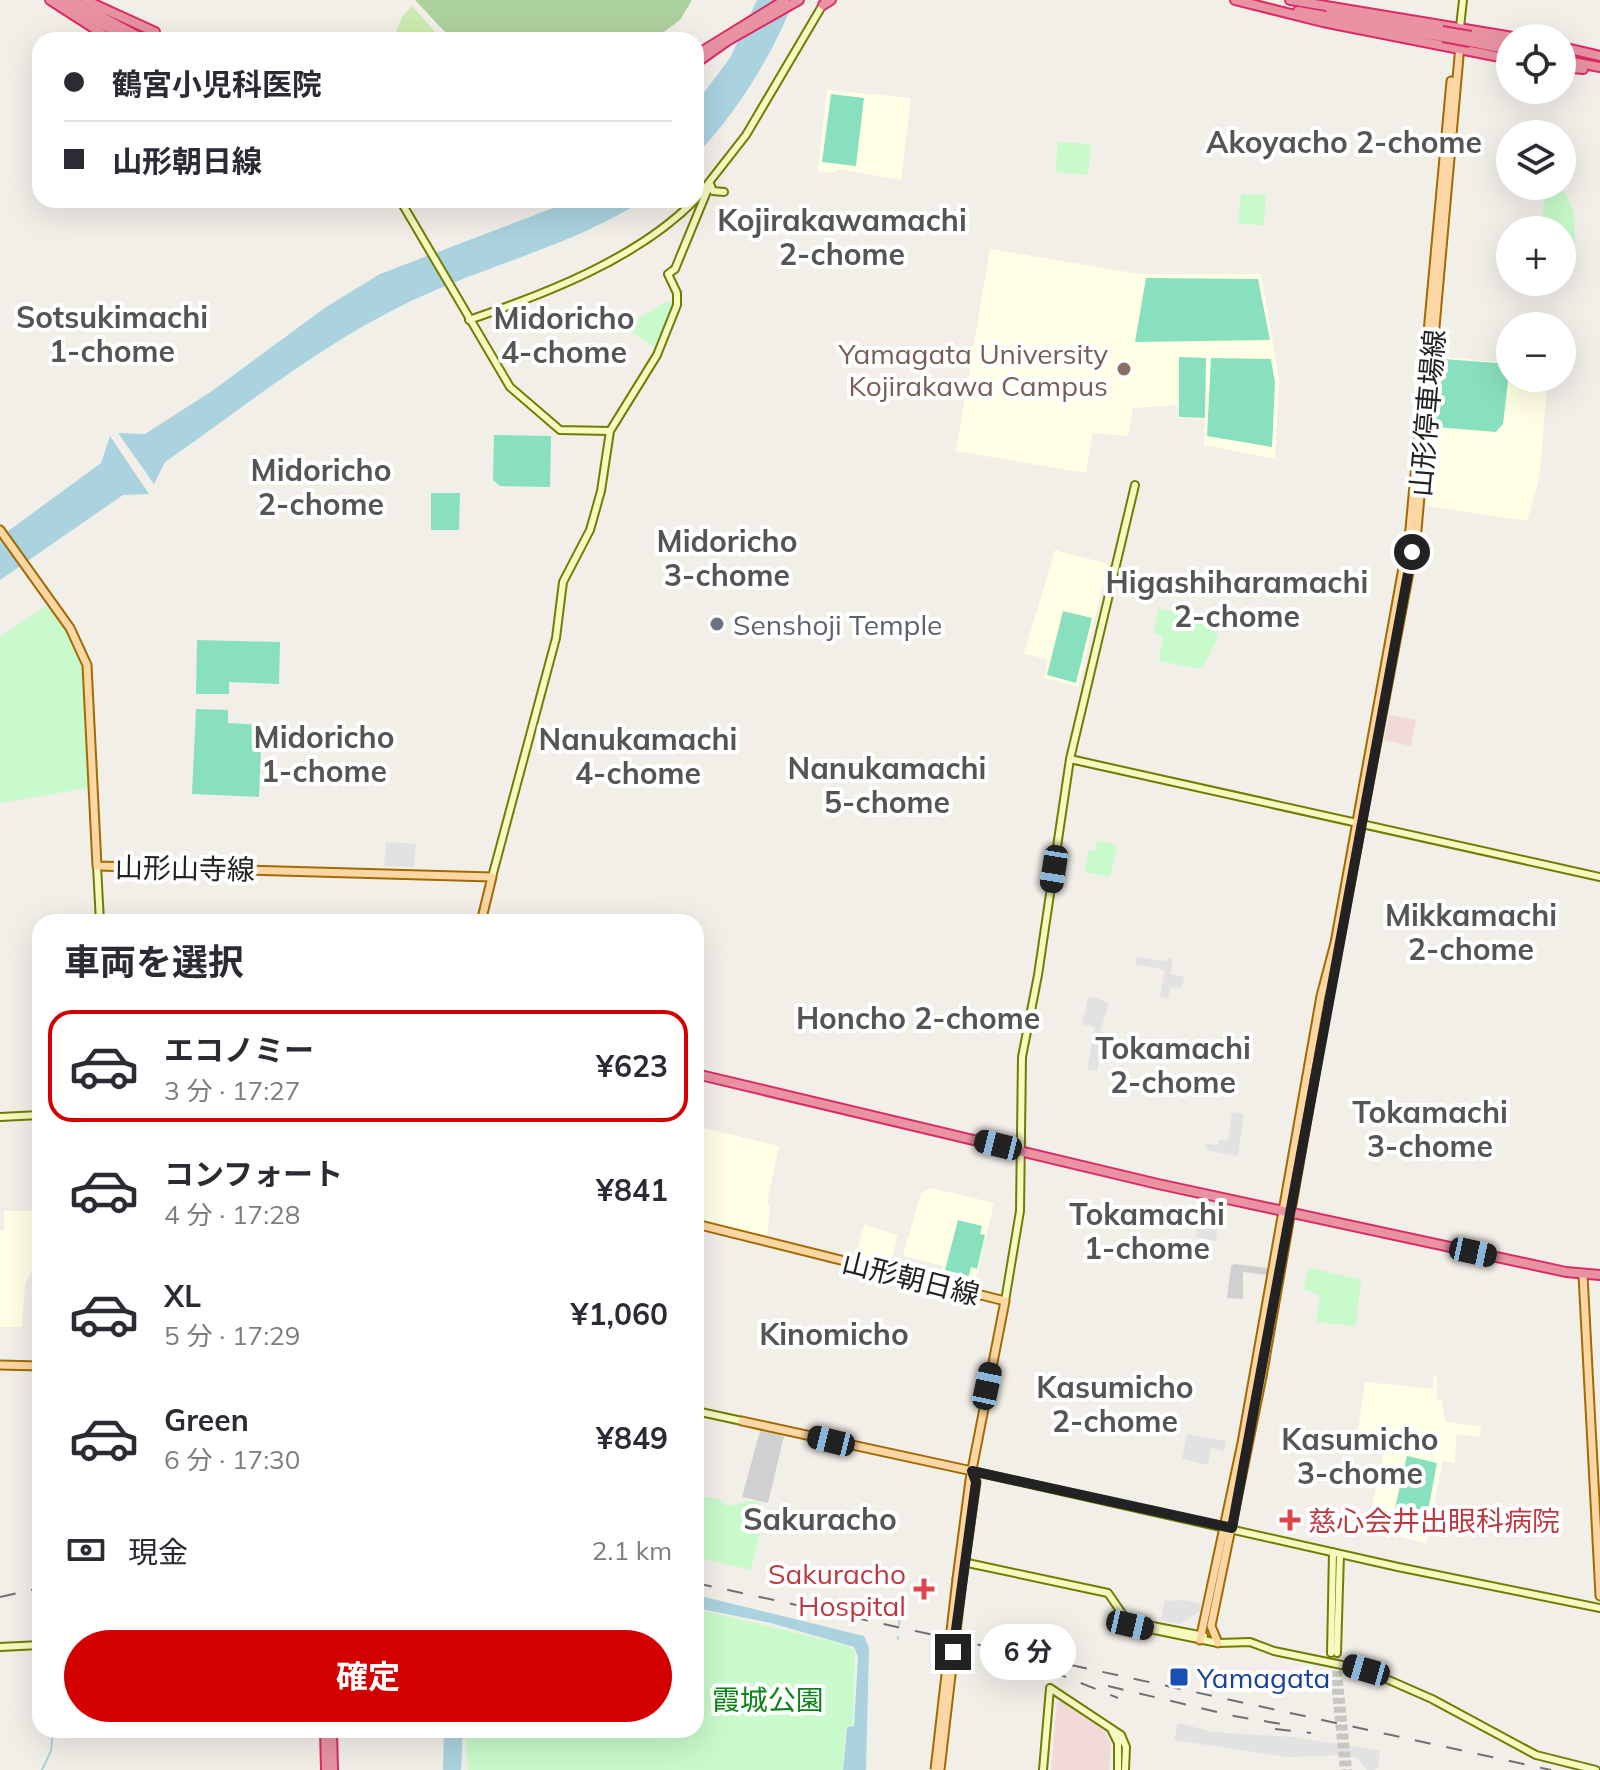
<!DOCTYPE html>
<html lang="ja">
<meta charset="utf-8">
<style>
:root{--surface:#fff;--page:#f2f2f3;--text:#2b2b33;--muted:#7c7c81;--line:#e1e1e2;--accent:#d40000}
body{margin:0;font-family:Mulish,"Noto Sans JP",sans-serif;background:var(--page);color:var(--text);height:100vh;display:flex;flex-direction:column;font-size:30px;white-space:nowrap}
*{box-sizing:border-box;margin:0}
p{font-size:26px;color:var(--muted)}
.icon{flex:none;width:44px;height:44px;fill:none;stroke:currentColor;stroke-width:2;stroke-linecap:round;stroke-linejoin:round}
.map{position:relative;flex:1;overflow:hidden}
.side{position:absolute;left:32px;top:914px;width:672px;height:824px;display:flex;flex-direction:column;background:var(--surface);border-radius:24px;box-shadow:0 8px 32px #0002}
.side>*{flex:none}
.guide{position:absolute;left:32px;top:32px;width:672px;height:176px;border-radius:24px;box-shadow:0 8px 32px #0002;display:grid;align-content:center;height:176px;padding:0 32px;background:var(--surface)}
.tools{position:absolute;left:1496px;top:24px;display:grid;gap:16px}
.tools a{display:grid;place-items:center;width:80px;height:80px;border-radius:50%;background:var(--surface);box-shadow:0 8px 32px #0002;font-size:40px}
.end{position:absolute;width:36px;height:36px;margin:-18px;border:10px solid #222;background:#fff;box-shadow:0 0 0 4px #fff}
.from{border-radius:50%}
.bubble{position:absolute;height:56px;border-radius:28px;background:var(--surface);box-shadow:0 8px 32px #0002;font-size:26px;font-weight:700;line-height:56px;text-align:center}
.car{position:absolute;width:24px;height:48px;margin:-24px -12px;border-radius:10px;box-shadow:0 0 6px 2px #0007;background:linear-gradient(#222 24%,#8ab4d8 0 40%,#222 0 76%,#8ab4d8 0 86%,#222 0)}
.guide b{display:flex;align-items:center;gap:28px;height:76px;font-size:30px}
.guide b+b{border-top:2px solid var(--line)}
.guide i{width:20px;height:20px;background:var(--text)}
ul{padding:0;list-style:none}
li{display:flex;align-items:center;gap:24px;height:112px;margin:0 16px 12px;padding:0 16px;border:4px solid transparent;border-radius:24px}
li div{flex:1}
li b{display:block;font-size:30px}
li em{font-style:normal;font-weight:700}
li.current{border-color:var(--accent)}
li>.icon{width:72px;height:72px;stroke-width:1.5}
h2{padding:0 32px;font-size:36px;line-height:96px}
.pay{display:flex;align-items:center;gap:20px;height:88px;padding:0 32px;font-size:30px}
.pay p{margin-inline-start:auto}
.cta{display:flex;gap:16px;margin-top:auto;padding:16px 32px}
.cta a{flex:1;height:92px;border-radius:48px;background:var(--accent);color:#fff;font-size:32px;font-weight:700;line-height:92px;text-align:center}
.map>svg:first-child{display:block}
.commercial{fill:#f2dad9}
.education{fill:#ffffe5}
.religious{fill:#d0d0d0}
.grass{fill:#cdebb0}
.forest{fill:#add19e}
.park{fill:#c8facc}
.pitch{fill:#88e0be}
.parking{fill:#e2e2e2}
.water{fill:#aad3df}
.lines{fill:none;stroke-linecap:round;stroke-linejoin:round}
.stream{stroke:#aad3df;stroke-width:2}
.secondary-tunnel{stroke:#c8c6c1;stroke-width:6;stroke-dasharray:6 3;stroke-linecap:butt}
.secondary-casing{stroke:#707d05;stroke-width:10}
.primary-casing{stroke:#a06b00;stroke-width:11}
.highway-casing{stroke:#dc2a67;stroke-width:12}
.secondary{stroke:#f7fabf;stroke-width:6}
.primary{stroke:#fcd6a4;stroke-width:7}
.highway{stroke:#e892a2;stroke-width:8}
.rail{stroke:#707070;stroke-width:2;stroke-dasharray:16 16;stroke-linecap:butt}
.primary-bridge-casing{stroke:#a06b00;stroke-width:11;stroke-linecap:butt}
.highway-bridge-casing{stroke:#dc2a67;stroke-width:12;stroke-linecap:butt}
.primary-bridge{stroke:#fcd6a4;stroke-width:7}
.highway-bridge{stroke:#e892a2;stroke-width:8}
.route{stroke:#222;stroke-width:10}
.education-dot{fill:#8d6e63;stroke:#fff;stroke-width:3}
.worship-dot{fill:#6b7280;stroke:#fff;stroke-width:3}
.health-dot{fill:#e0444e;stroke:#fff;stroke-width:3}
.transit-dot{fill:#1a4fb4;stroke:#fff;stroke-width:3}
.labels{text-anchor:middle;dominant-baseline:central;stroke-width:8;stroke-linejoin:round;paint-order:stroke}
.education-label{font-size:28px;fill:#785e54;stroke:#fff;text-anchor:end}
.street-label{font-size:28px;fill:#222;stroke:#fff}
.worship-label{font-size:28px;fill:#5b616d;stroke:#fff;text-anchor:start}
.health-label{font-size:28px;fill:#be3a42;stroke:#fff;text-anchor:start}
.transit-label{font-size:28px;fill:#164399;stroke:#fff;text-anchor:start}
.park-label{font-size:28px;fill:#0c8416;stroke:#fff}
.neighbourhood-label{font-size:30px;font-weight:bold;fill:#555;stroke:#fff}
</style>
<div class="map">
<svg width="1600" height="1770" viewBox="0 0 1600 1770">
<rect width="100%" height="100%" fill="#f2efe9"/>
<path class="commercial" d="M1389,715L1416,720L1411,746L1384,740Z
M1062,1700L1100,1726L1111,1742L1109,1770H1051L1057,1703Z"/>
<path class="education" d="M827,90L911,98L901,180L839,169L832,173L818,171Z
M990,249L1139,274H1261L1279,379L1275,459L1204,445L1205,419L1178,418L1177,405L1133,408L1128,436L1093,433L1086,473L956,451Z
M1438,356L1510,364V378H1548L1539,479L1527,521L1427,506Z
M1055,550L1108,564L1078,687L1044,678L1048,659L1024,654Z
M696,1126L779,1146L767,1202L770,1207L767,1238L696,1218Z
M931,1188L994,1203L975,1281L943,1270V1266L903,1256L921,1193Z
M4,1211H40V1267L34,1268L25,1283L22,1327H0V1231L4,1230Z
M864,1225L898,1235L889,1270L854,1261Z
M1433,1376L1437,1377V1399L1442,1401L1445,1422L1481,1426L1480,1437L1456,1434L1455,1463L1443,1461L1426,1543L1367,1529L1386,1442L1357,1436L1365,1382L1433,1389Z"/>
<path class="religious" d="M1234,1264L1268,1268L1267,1275L1243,1272V1299L1227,1298L1231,1266Z
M760,1431L784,1436L768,1503L742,1497Z"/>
<path class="grass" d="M412,6L437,34L451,40H393L402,17Z"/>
<path class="forest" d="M415,0H692L680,20L653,40H460L444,31Z"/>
<path class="park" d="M1058,142L1091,144L1088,175L1055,172Z
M1565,191L1574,214L1575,242L1562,241V230H1541L1545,195Z
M1241,194L1266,195L1264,225L1238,224Z
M667,301L673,304L654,347L623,327Z
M52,602L85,659L93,787L0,803V637Z
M1158,609L1220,617L1216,642L1202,669L1159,661L1163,636L1154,634Z
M1097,840L1117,845L1110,877L1084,872L1089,850L1095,851Z
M1311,1268L1361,1280L1356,1326L1316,1322L1320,1296L1304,1289L1307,1273Z
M705,1497L718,1499L727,1506L748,1501L760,1503L765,1512L751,1570L696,1557V1499Z
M696,1609L846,1645L855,1651L853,1725L846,1727L842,1770H468L465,1730H696Z"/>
<path class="pitch" d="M831,94L864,98L856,166L822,162Z
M1146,278L1258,279L1270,340L1135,342Z
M1179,357L1206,358L1205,418L1179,417Z
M1211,358L1271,359L1275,383L1272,447L1207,436Z
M1444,359L1510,364L1503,424L1496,432L1436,427L1438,363Z
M494,435L551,436L550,487L500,486L493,480Z
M431,493H460L459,530H431Z
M1063,611L1092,618L1076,683L1047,675Z
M197,640L280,642L279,684L229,682V694H196Z
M196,709L228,710V723L262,725L259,797L192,794Z
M958,1220L982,1226L980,1234L985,1235L977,1269L971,1267L969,1276L945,1270Z
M1407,1456L1437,1463L1428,1510L1422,1509L1420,1516L1411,1517L1395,1508Z"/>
<path class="parking" d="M386,842L416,844L414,867L384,866Z
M1137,956L1166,962L1168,958L1173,959L1170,974L1184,977L1181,989L1171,987L1168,998L1160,997L1165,970L1135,964Z
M1093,996L1109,1003L1100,1032L1105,1033L1097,1071L1087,1069L1095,1027L1082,1024L1088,998Z
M1232,1112L1244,1114L1238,1156L1206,1150L1205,1143L1218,1145L1219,1140H1228Z
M1202,1198L1220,1202L1216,1241L1196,1237Z
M1187,1434L1226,1441L1224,1451L1211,1448L1208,1465L1182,1459Z
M1178,1599L1201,1604L1200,1611L1180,1624L1161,1620L1165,1600L1177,1602Z
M1178,1723L1213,1732L1293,1737L1380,1751L1378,1766L1375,1770H1367L1357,1758L1340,1755L1287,1757L1174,1740Z"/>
<path class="water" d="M757,0H794C773,54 737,113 696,155V103L730,58Z
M574,200H644C568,248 479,267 399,307C315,349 241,409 165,462L154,484L118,433L145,434L212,391L326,307L380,274Z
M110,436L149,494L123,495L0,580V537L101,463Z
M696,1595L864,1636L869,1648L866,1770H843L847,1727L854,1726L858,1657L854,1647L771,1623L696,1608Z
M444,1730H463L461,1770H443Z"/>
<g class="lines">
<path class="stream" d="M696,1037L698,1028
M899,1625L900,1612
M898,1639V1637
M42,1770L51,1751L53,1730"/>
<path class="secondary-tunnel" d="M1331,1653L1343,1770
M1337,1653L1349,1770"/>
<g class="secondary-casing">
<path id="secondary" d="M1460,27L1463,0
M696,199L746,135L825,1
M400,200L510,387L560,430L610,431
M469,320C545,294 637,259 695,200
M1070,759L1600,877
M97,866L100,922
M492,877L556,638L563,582L590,530L601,491L610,431L657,355L677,305V293L668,274L675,269L710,184L713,191L724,192
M0,1117L40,1115
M1005,1301L1020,1211L1022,1057L1038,975L1070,759L1135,485
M696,1411L742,1421
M972,1471L1398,1567L1600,1608
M963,1562L1108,1593L1130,1625L1218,1643L1250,1642L1274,1651L1366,1670L1432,1699L1536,1755L1596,1770
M1137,1623L1204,1636
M0,1647L40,1645
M1331,1653L1333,1552
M1337,1653L1340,1554
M1112,1731L1118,1743V1770
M1043,1770L1050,1688L1121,1735L1126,1747L1125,1770"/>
</g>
<g class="primary-casing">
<path id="primary" d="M0,530L70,628L87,665L97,866L492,877L481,922
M696,1224L1005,1301L970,1480L957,1579
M1583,1275L1600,1596
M0,1365L40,1366
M742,1421L972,1471
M962,1580L976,1482L973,1473
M1200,1640L1242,1443L1321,996L1335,943L1410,529L1451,81
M1218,1643L1211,1626L1262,1377L1324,1021L1417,530L1460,45"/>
</g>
<g class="highway-casing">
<path id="highway" d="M50,0L112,40
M58,0L131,40
M71,0L145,40
M85,0L155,32
M1235,0L1323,22L1510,59
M1290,0L1519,38
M823,5L831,0
M1330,9L1442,31
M1298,11L1443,37
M1471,36L1510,43
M1470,42L1510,50
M1562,47L1600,56
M696,55L785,0
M1562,60L1600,67
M696,63L727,41L799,0
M1562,67L1583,69
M696,1074L1158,1184L1566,1272L1600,1275
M325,1730L326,1770
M332,1730L333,1770"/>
</g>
<use href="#secondary" class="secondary"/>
<use href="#primary" class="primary"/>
<use href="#highway" class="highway"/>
<path class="rail" d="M696,1583L1551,1770
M0,1597L40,1588
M1051,1671L1118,1698
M1108,1686L1234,1716L1287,1725
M1275,1729L1311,1733"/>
<g class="primary-bridge-casing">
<path id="primary-bridge" d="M935,1770L957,1579
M940,1770L962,1580"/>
</g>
<g class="highway-bridge-casing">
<path id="highway-bridge" d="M1442,31L1471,36
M1443,37L1470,42"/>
</g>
<use href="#primary-bridge" class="primary-bridge"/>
<use href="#highway-bridge" class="highway-bridge"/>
</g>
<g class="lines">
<path class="route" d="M953,1652L976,1482L972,1471L1232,1528L1412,552"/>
</g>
<circle class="education-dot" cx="1124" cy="369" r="8"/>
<circle class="worship-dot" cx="717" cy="624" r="8"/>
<g class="health-dot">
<path d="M1286 1508h8v8h8v8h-8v8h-8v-8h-8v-8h8z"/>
<path d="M920 1577h8v8h8v8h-8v8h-8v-8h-8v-8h8z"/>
</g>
<rect class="transit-dot" x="1169" y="1667" width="20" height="20" rx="4"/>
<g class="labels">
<g class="education-label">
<text x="1108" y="353">Yamagata University<tspan x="1108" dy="32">Kojirakawa Campus</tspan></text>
</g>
<g class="street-label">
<text transform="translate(1427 413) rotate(-85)">山形停車場線</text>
<text transform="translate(185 868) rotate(1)">山形山寺線</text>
<text transform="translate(911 1278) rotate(14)">山形朝日線</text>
</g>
<g class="worship-label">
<text x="733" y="624">Senshoji Temple</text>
</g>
<g class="health-label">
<text x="1308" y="1520">慈心会井出眼科病院</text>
<text x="906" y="1573" text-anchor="end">Sakuracho<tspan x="906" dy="32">Hospital</tspan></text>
</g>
<g class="transit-label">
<text x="1197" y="1677">Yamagata</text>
</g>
<g class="park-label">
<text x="768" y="1699">霞城公園</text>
</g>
<g class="neighbourhood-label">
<text x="1344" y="142">Akoyacho 2-chome</text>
<text x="842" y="220">Kojirakawamachi<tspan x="842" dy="34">2-chome</tspan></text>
<text x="112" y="317">Sotsukimachi<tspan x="112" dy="34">1-chome</tspan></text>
<text x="564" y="318">Midoricho<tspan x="564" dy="34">4-chome</tspan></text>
<text x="321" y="470">Midoricho<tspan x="321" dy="34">2-chome</tspan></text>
<text x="727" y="541">Midoricho<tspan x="727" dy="34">3-chome</tspan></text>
<text x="1237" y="582">Higashiharamachi<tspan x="1237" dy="34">2-chome</tspan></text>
<text x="324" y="737">Midoricho<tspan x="324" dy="34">1-chome</tspan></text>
<text x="638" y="739">Nanukamachi<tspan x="638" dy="34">4-chome</tspan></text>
<text x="887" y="768">Nanukamachi<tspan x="887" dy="34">5-chome</tspan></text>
<text x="1471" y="915">Mikkamachi<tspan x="1471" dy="34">2-chome</tspan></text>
<text x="918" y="1018">Honcho 2-chome</text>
<text x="1173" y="1048">Tokamachi<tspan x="1173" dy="34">2-chome</tspan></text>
<text x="1430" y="1112">Tokamachi<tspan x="1430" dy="34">3-chome</tspan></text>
<text x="1147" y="1214">Tokamachi<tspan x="1147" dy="34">1-chome</tspan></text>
<text x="834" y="1334">Kinomicho</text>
<text x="1115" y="1387">Kasumicho<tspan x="1115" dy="34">2-chome</tspan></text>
<text x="1360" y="1439">Kasumicho<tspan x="1360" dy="34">3-chome</tspan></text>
<text x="820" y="1519">Sakuracho</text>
</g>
</g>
</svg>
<div class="tools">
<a><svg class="icon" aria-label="locate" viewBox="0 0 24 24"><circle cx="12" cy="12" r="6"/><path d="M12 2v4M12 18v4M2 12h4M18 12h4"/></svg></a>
<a><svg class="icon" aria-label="layers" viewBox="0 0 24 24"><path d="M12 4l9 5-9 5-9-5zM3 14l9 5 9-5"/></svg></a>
<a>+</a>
<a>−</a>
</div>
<i class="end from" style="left:1412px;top:552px"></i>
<i class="end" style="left:953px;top:1652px"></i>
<div class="bubble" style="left:980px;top:1624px;width:96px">6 分</div>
<i class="car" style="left:1054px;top:869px;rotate:189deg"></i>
<i class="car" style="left:998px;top:1145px;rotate:284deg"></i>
<i class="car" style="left:1473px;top:1252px;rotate:102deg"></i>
<i class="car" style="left:987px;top:1386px;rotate:12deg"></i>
<i class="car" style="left:831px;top:1441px;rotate:284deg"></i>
<i class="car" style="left:1130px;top:1625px;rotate:103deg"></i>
<i class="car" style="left:1366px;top:1670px;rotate:286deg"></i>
<div class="guide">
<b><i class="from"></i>鶴宮小児科医院</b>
<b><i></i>山形朝日線</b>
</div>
<section class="side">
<h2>車両を選択</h2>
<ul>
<li class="current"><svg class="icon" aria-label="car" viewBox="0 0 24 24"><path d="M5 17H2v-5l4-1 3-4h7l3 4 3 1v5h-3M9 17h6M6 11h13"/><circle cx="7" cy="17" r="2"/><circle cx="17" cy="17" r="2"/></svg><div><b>エコノミー</b><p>3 分 · 17:27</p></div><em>¥623</em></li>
<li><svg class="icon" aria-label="car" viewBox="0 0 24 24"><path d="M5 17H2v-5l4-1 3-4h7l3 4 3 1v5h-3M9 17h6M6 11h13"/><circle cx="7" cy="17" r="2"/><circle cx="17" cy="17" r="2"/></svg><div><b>コンフォート</b><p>4 分 · 17:28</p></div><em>¥841</em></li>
<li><svg class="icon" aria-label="car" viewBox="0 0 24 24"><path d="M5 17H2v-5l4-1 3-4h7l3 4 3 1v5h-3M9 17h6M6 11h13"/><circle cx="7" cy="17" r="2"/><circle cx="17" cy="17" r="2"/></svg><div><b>XL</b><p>5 分 · 17:29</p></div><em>¥1,060</em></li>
<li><svg class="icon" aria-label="car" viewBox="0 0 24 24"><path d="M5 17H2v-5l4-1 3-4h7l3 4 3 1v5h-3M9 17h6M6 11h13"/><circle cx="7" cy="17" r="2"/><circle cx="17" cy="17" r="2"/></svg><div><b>Green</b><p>6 分 · 17:30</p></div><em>¥849</em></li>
</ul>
<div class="pay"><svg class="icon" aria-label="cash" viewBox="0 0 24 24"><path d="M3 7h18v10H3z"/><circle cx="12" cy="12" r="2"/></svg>現金<p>2.1 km</p></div>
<div class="cta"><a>確定</a></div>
</section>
</div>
